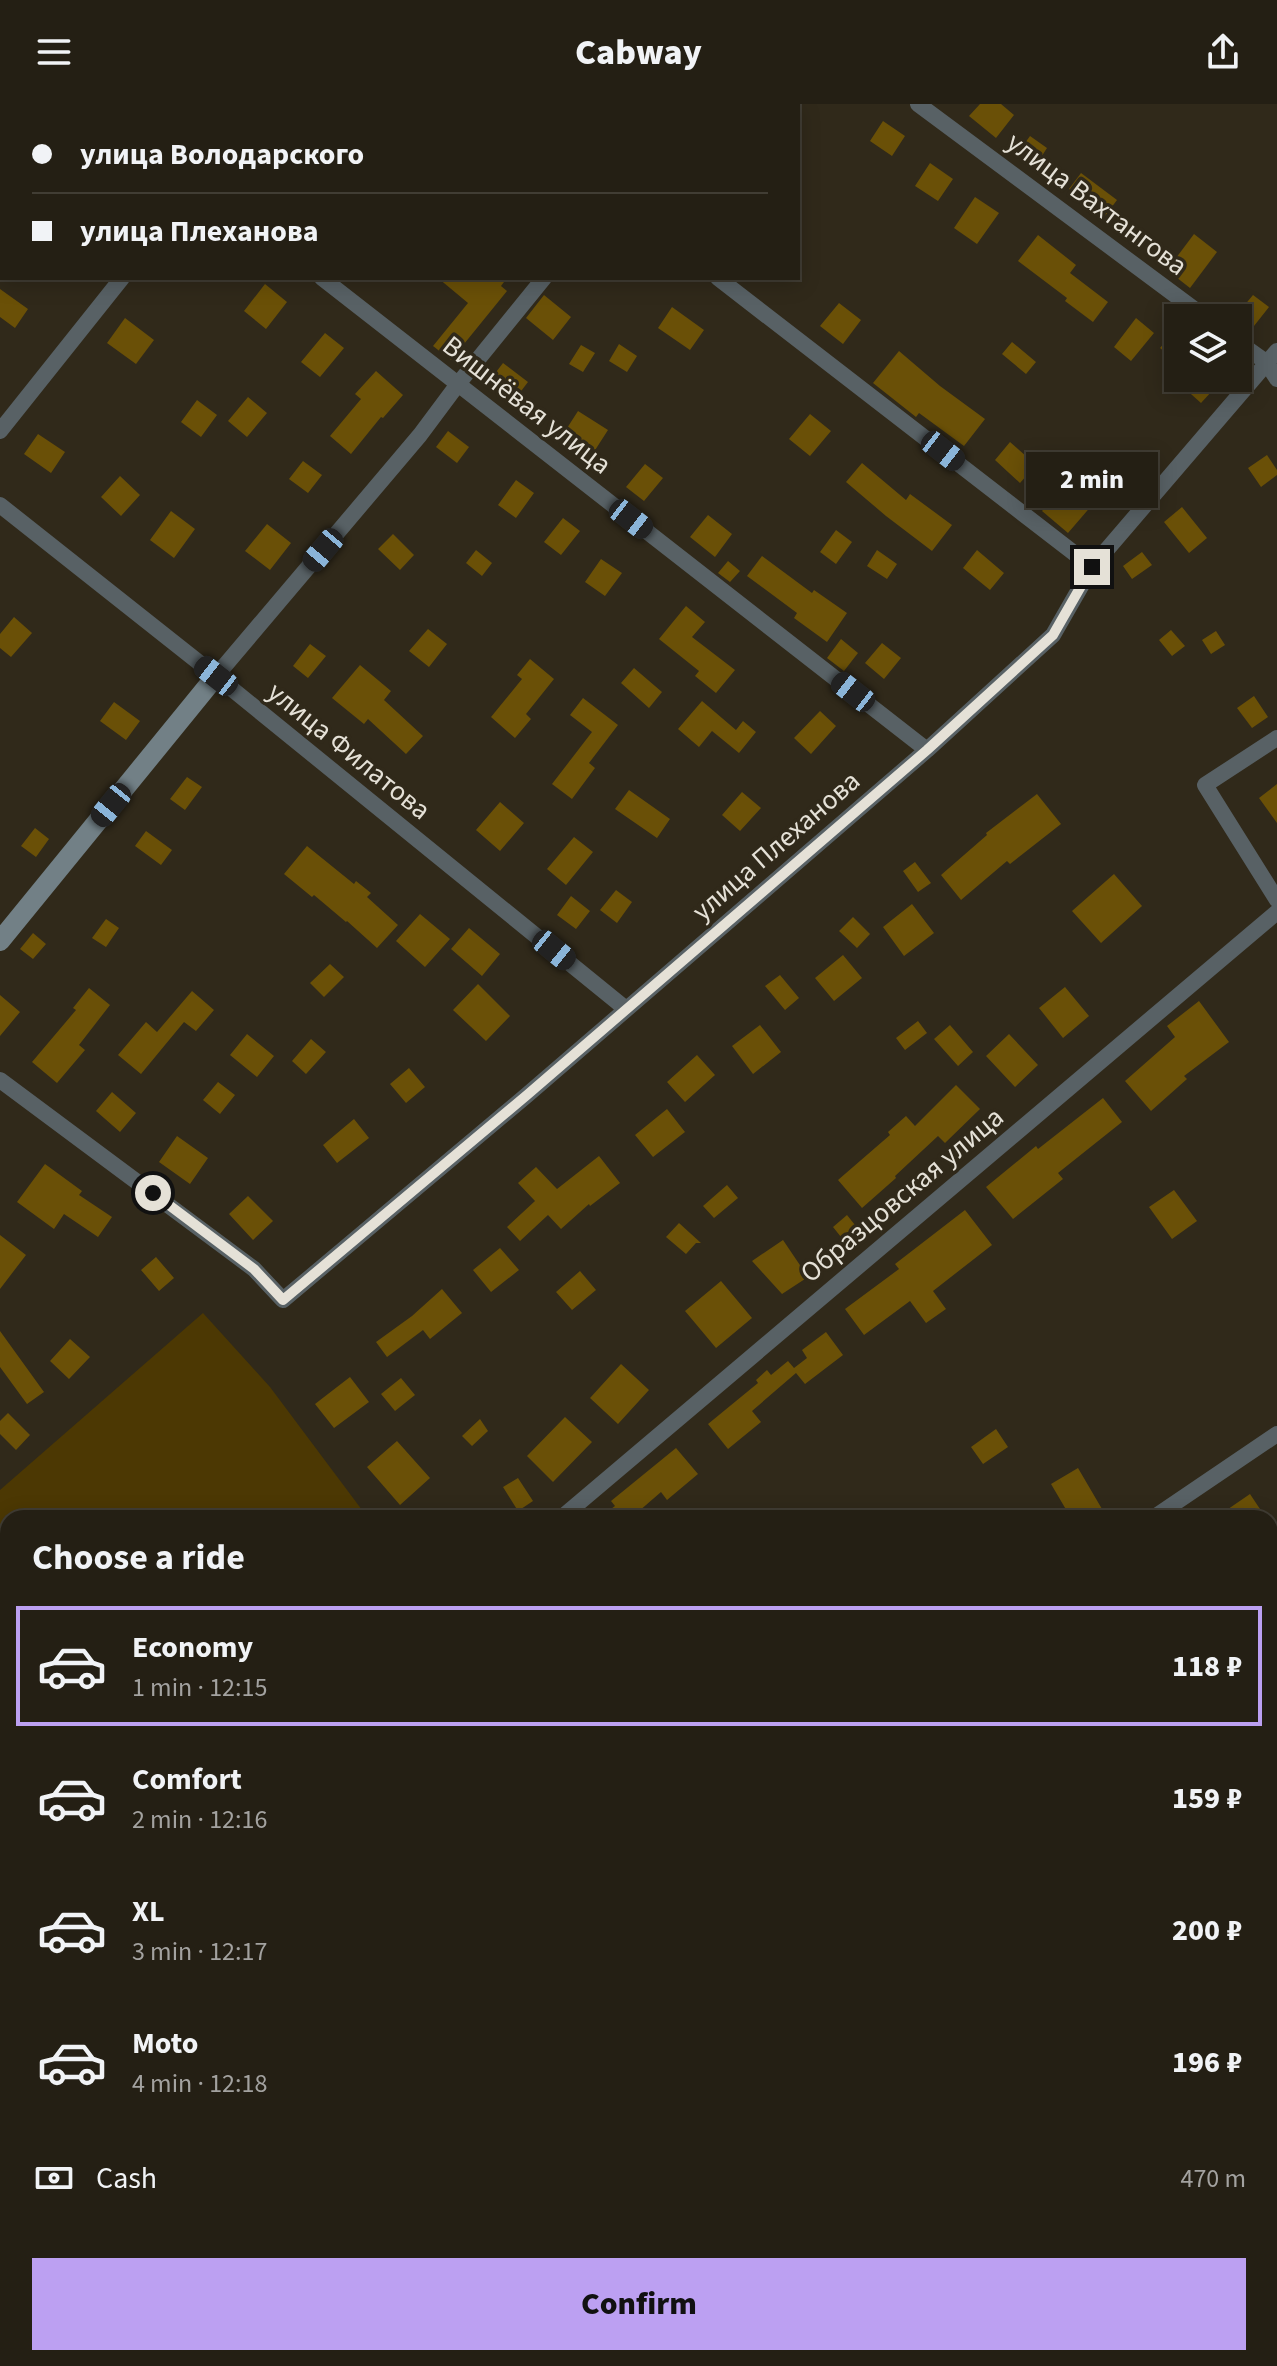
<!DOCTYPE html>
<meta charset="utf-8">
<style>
:root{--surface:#241f14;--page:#2c271d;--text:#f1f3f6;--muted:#a3a2a0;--line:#413d34;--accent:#bca0f2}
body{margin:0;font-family:"Source Sans 3",sans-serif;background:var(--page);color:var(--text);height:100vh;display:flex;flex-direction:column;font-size:30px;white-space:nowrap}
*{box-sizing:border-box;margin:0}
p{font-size:26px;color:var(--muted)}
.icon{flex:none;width:44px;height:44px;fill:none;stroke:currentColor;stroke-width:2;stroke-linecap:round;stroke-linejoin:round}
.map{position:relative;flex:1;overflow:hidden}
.panel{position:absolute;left:0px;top:1406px;width:1278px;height:856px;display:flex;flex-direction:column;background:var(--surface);border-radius:24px 24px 0 0;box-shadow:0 4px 20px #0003,0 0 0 2px var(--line)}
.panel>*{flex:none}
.guide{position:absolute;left:0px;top:0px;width:800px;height:176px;box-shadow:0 4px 20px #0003,0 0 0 2px var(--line);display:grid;align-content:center;height:176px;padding:0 32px;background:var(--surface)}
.buttons{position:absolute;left:1164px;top:200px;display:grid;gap:16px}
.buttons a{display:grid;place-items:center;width:88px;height:88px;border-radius:0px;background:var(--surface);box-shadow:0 4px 20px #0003,0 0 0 2px var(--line);font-size:40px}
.end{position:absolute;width:36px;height:36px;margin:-18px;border:10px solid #e5e1d7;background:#111;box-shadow:0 0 0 4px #111}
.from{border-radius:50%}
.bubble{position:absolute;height:56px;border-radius:0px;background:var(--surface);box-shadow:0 4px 20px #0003,0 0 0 2px var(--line);font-size:26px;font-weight:800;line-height:56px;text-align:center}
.car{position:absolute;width:24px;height:48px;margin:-24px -12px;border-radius:10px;box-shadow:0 0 6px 2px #0007;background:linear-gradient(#222 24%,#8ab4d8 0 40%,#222 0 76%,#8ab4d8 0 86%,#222 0)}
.guide b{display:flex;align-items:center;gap:28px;height:76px;font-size:30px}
.guide b+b{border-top:2px solid var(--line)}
.guide i{width:20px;height:20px;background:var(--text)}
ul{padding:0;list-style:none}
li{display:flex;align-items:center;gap:24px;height:120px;margin:0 16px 12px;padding:0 16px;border:4px solid transparent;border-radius:0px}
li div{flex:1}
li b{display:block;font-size:30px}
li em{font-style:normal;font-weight:800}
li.current{border-color:var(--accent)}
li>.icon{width:72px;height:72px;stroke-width:1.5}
h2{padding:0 32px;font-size:36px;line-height:96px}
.pay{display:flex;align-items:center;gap:20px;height:88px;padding:0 32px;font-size:30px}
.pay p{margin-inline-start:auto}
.cta{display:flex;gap:16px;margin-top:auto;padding:16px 32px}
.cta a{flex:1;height:92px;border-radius:0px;background:var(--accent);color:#111;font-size:32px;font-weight:800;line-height:92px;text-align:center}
header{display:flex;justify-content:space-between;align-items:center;height:104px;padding:0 32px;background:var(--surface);font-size:36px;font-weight:800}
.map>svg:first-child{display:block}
.green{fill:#4c3803}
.building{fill:#6a5007}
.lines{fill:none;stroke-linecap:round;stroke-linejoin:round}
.street{stroke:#586165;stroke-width:16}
.secondary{stroke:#728086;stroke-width:20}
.route{stroke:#e5e1d7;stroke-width:10}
.labels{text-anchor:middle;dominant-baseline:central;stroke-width:7;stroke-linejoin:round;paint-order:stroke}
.street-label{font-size:28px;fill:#e5e1d7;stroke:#30291a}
</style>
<header><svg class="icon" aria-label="menu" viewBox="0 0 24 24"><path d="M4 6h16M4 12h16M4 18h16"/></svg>Cabway<svg class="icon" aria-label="share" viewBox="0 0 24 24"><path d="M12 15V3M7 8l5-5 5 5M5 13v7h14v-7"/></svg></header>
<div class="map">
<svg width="1277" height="2262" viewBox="0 0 1277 2262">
<rect width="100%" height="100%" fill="#30291a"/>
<path class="green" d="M203,1209L270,1283L368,1414H8V1815L0,1821V1386Z
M1270,2204L1277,2211V2262H1081L1084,2254H1270Z"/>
<path class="building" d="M980,0H1001L1014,11L996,34L969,12Z
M883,17L905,32L892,52L870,37Z
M1030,32L1047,44L1038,58L1020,46Z
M930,59L953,75L938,97L915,82Z
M1081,69L1117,96L1105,112L1069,85Z
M975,93L999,109L977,140L954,124Z
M1194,130L1217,148L1190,184L1167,166Z
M1038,131L1076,161L1070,169L1108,198L1093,218L1065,197L1067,194L1018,157Z
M438,174H507L501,182L507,187L451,256L433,242L468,199Z
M265,180L287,198L266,225L244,207Z
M0,185L28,205L15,224L0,213Z
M544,191L571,213L553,236L526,214Z
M1253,191L1269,203L1254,222L1238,209Z
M839,199L861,216L843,240L820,222Z
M672,203L704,226L690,246L658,224Z
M125,214L154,236L136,260L107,239Z
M1136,214L1154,229L1131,257L1114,243Z
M1178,223V259L1160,244Z
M325,229L344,244L320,273L301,258Z
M1012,238L1036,258L1026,270L1002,250Z
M619,240L637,252L627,268L609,257Z
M581,241L595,249L583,268L569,260Z
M899,247L940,282L985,315L964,342L919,309L916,313L873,279Z
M503,259L528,278L512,299L487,280Z
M376,267L403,291L383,314L381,313L351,350L330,332L361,295L355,290Z
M1173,274H1224L1201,299Z
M248,293L267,309L247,333L228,317Z
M197,296L217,311L201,333L181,318Z
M578,307L608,326L590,354L560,335Z
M810,310L831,327L810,352L789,335Z
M448,327L469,343L457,359L436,343Z
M38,330L65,348L51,369L24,350Z
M1010,338L1036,361L1020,379L995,356Z
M1267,351L1277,366V371L1261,383L1248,364Z
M303,357L322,371L308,389L289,375Z
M862,359L906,396L910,390L952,421L932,447L886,412L846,378Z
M645,360L663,374L644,397L626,383Z
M120,372L140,391L121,412L101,393Z
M516,376L534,389L516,414L498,401Z
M1067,378L1093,400L1068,429L1042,407Z
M1182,403L1207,434L1189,449L1164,418Z
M171,407L195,425L174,454L150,436Z
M708,411L732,430L715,453L690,433Z
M563,414L580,427L561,451L544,438Z
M267,420L291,439L270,466L245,447Z
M836,426L852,438L836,460L820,448Z
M393,430L414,451L400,466L378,445Z
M476,446L492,459L482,472L466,459Z
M877,446L897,460L887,475L867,462Z
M977,446L1004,469L990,486L963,464Z
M1142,448L1152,461L1132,475L1123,462Z
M762,452L812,489L814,486L847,509L827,538L794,514L797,509L747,472Z
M601,455L622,469L605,492L585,478Z
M728,457L740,467L730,478L718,469Z
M686,502L705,518L692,533L735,566L716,589L695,572L699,567L659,535Z
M14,513L32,529L11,553L0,544V530Z
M428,525L447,540L429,563L409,547Z
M1171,526L1185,542L1172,552L1159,536Z
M1216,527L1225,541L1211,550L1202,536Z
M841,535L858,549L844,567L827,554Z
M882,539L901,554L884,575L865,559Z
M310,540L326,552L308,574L293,562Z
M530,555L554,575L526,610L531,615L515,634L491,613L522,575L517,571Z
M360,561L391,587L384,596L423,632L406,650L368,615L364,620L332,594Z
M634,564L662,588L649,604L621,579Z
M1254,592L1268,613L1252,624L1237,604Z
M583,594L618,621L589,659L595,664L572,695L552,680L592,628L570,611Z
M702,597L736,626L743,617L756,628L739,649L712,627L699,643L678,625Z
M114,598L140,617L126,636L100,617Z
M820,607L836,622L811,650L794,634Z
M187,673L202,683L185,706L170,695Z
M1277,680V719L1259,694Z
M629,686L670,715L657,734L615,705Z
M742,688L761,704L740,727L722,711Z
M1037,690L1061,720L1010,760L1007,757L961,796L941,771L987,731L986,729Z
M500,698L524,719L500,747L476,726Z
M35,724L49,735L36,753L21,742Z
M146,727L172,746L161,761L135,742Z
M574,733L593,748L566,781L547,765Z
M307,742L354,780L356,777L371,789L367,793L398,821L377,844L347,817L346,818L314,791L312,793L284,770Z
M915,758L931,779L918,788L903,767Z
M1114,770L1142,802L1101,839L1072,807Z
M616,786L632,798L617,819L600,806Z
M571,792L590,807L576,825L557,811Z
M912,800L934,829L904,852L883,823Z
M420,810L450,835L425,863L396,837Z
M853,813L870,830L857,844L839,827Z
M106,815L119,824L106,843L92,834Z
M469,824L500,850L482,872L451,845Z
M33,829L46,840L33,855L20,845Z
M843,851L862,874L834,897L815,874Z
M330,860L344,873L324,893L310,879Z
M780,871L799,894L785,906L765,882Z
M478,880L510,912L486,937L453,906Z
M1065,883L1089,912L1063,934L1039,904Z
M89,884L110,901L79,941L85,946L57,979L32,958L76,906L73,904Z
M192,887L214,906L196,927L184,918L141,970L118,951L146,918L157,928Z
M0,891L20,908L0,932Z
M1199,897L1229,938L1184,972L1187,975L1151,1007L1125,977L1175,933L1167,922Z
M918,917L927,929L905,946L896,934Z
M760,921L781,948L753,970L732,942Z
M950,921L973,948L958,962L934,935Z
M247,930L274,952L257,973L230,951Z
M1009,930L1038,961L1015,983L986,952Z
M311,935L326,948L306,970L292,957Z
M697,951L715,971L685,998L667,978Z
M409,964L425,983L406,999L390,980Z
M218,978L235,991L220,1010L203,996Z
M956,981L980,1005L945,1039L938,1032L895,1072L896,1074L862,1104L838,1076L890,1031L888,1028L906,1012L915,1022Z
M112,988L136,1009L120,1028L96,1007Z
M1103,994L1122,1018L1058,1069L1063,1075L1013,1115L986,1083L1036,1042L1038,1045Z
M667,1005L685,1028L653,1053L635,1031Z
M354,1015L369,1034L337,1059L323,1041Z
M177,1032L208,1054L190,1080L159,1058Z
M599,1052L620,1079L590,1102L589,1100L561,1125L548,1111L520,1137L507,1123L535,1097L518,1079L536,1063L557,1085Z
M45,1060L82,1087L79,1091L112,1113L98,1133L64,1110L54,1125L17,1098Z
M727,1081L738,1094L714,1114L703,1102Z
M1174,1086L1197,1117L1172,1135L1149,1103Z
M248,1092L273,1117L253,1136L229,1110Z
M965,1106L992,1141L933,1187L946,1205L926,1219L910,1197L864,1231L845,1205L899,1165L895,1160Z
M847,1111L859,1126L845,1138L833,1123Z
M679,1119L701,1139H696L686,1150L666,1133Z
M0,1131L26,1151L0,1185Z
M783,1136L808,1173L782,1190L752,1157Z
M500,1144L519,1166L491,1188L473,1166Z
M156,1153L174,1174L159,1187L141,1166Z
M580,1167L596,1186L572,1206L556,1188Z
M721,1177L752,1214L716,1244L685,1207Z
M442,1185L462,1209L430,1235L423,1226L387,1253L376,1238L412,1212Z
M0,1227L44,1288L27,1300L0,1263Z
M826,1228L843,1251L805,1280L796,1269L752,1307L761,1318L728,1345L708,1320L758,1279L756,1276L767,1266L771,1271L788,1257L794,1264L807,1254L802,1246Z
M70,1235L90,1253L69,1275L50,1257Z
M621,1260L649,1286L618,1320L590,1294Z
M350,1273L369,1298L334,1324L315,1300Z
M401,1274L415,1291L395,1307L381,1290Z
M8,1309L30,1331L16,1346L0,1330V1317Z
M565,1313L592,1338L553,1378L527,1352Z
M480,1315L488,1327L472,1342L462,1332Z
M996,1325L1008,1343L983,1360L971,1343Z
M397,1337L430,1374L400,1401L367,1363Z
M676,1344L698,1370L667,1396L661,1388L631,1414H599L615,1402L611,1397Z
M1078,1364L1102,1405L1086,1414H1071L1051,1380Z
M518,1374L533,1397L518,1407L503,1383Z
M1250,1390L1266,1414H1215Z"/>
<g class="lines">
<path class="street" d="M106,0L108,2
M493,0L495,2
M918,0L1206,214
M262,2L264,0
M684,2L686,0
M322,174L927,646
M718,174L1092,463
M1238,238L1266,258L1277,275
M0,327L122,174
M0,401L216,572L626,905
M216,572L420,331L458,280L544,174
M1277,634L1205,681L1277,796
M0,976L254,1165L283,1196L527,991L927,646L1053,531L1092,463L1277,247
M561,1414L1277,808
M1153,1414L1277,1330
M1270,1571L1277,1566
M0,1843L8,1837
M1270,2183L1277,2187
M439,2254V2262
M852,2254V2262
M249,2262L250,2254
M634,2262V2254
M1064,2262L1066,2254"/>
<path class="secondary" d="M0,837L216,572"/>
</g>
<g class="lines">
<path class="route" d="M153,1089L254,1165L283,1196L527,991L927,646L1053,531L1092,463"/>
</g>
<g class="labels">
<g class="street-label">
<text transform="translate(1097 100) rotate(37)">улица Вахтангова</text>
<text transform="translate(527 301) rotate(38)">Вишнёвая улица</text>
<text transform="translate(349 647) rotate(39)">улица Филатова</text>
<text transform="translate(776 742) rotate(-41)">улица Плеханова</text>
<text transform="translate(902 1091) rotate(-40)">Образцовская улица</text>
</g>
</g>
</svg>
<div class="buttons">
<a><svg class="icon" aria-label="layers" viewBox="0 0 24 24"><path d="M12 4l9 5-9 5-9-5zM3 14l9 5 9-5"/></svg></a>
</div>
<i class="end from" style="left:153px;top:1089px"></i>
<i class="end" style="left:1092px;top:463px"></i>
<div class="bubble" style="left:1026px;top:348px;width:132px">2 min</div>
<i class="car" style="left:943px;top:347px;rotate:128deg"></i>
<i class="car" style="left:631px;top:415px;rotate:128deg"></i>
<i class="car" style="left:323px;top:446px;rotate:220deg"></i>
<i class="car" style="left:216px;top:572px;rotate:308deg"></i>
<i class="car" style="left:853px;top:588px;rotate:308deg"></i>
<i class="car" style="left:111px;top:701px;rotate:219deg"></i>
<i class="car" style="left:554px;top:846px;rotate:129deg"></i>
<div class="guide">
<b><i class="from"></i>улица Володарского</b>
<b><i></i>улица Плеханова</b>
</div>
<section class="panel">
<h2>Choose a ride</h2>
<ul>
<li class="current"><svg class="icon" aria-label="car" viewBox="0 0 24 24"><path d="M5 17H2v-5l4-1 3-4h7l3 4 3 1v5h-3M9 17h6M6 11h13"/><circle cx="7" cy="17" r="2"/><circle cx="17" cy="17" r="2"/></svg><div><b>Economy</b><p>1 min · 12:15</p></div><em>118 ₽</em></li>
<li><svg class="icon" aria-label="car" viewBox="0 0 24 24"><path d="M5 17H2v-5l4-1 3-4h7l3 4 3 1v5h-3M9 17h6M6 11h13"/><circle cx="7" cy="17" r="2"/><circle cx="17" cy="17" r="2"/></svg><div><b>Comfort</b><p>2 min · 12:16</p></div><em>159 ₽</em></li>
<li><svg class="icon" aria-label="car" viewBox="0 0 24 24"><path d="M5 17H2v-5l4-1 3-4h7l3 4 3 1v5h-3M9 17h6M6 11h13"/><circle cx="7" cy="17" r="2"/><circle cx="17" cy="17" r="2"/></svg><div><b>XL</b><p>3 min · 12:17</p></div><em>200 ₽</em></li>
<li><svg class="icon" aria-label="car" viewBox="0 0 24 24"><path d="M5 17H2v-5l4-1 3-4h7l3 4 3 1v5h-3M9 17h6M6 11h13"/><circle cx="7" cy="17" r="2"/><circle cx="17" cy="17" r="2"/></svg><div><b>Moto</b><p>4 min · 12:18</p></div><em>196 ₽</em></li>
</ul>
<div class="pay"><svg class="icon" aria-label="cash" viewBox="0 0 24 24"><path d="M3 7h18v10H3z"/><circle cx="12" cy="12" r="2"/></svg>Cash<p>470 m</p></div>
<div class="cta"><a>Confirm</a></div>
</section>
</div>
